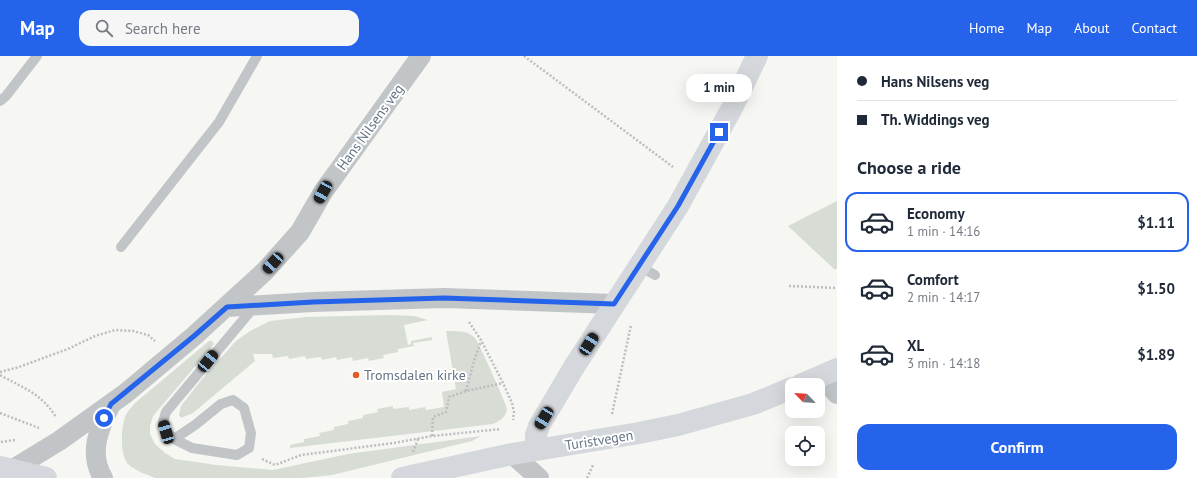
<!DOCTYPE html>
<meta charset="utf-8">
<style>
:root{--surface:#fff;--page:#f6f6f7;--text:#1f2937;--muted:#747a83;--line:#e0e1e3;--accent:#2563eb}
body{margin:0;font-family:"PT Sans",sans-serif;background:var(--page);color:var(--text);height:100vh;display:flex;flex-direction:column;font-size:15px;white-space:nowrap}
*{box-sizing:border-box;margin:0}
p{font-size:13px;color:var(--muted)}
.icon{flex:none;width:22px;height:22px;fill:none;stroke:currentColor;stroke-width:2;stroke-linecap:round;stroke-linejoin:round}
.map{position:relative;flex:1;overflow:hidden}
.panel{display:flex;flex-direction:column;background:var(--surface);width:360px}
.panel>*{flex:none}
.hud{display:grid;align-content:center;height:88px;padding:0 20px;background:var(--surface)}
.needle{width:26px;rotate:295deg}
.fabs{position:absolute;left:785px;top:322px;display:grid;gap:8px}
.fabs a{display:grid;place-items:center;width:40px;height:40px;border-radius:8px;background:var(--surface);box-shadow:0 4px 16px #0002;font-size:20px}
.end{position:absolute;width:18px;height:18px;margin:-9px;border:5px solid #2563eb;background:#fff;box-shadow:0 0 0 2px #fff}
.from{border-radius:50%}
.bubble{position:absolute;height:28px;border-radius:12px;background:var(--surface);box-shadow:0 4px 16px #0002;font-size:13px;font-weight:600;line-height:28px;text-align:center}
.car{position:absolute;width:12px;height:24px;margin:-12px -6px;border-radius:5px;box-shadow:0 0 3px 1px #0007;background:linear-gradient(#222 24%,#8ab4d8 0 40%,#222 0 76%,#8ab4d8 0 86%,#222 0)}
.hud b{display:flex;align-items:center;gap:14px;height:38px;font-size:15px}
.hud b+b{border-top:1px solid var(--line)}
.hud i{width:10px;height:10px;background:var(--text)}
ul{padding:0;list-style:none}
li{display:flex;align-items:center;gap:12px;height:60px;margin:0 8px 6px;padding:0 12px;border:2px solid transparent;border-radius:12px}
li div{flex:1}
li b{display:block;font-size:15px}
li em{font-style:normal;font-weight:600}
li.on{border-color:var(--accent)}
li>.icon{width:36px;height:36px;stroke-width:1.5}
h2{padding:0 20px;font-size:18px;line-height:48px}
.button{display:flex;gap:8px;margin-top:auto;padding:8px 20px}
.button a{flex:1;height:46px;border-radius:12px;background:var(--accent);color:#fff;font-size:16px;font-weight:600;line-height:46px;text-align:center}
header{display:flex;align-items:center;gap:24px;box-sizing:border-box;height:56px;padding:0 20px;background:var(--accent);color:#fff}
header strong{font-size:19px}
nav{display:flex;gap:22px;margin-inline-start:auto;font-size:14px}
.search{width:280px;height:36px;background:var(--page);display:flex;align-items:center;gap:10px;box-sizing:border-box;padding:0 14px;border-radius:12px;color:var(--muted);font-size:15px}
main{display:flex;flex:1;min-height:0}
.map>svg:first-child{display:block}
.green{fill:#d7ddd4}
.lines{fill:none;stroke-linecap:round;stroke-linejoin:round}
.path{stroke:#bbbdc0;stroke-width:2.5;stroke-dasharray:2 2;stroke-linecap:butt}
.lane{stroke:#c1c5c8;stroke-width:10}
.street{stroke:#c1c5c8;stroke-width:20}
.secondary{stroke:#d4d8dc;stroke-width:22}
.primary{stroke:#d4d8dc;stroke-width:22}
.route{stroke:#2563eb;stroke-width:5}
.poi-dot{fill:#e45924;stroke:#fff;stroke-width:1.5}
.labels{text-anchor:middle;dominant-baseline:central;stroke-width:4;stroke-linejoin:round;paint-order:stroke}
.street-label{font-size:14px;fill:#657584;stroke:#fff}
.poi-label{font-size:14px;fill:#657584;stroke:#fff;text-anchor:start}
</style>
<header>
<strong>Map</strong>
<div class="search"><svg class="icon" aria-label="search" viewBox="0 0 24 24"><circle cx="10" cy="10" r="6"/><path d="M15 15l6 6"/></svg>Search here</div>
<nav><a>Home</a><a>Map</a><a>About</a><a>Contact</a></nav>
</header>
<main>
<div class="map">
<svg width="837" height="422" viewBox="0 0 837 422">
<rect width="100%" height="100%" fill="#f6f6f3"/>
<path class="green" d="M837,145V213H834L788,170Z
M388,259L414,260L428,264L404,269L408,289L411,288V285L432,281V284L413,287L414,290L398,293V296L383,299L384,302L369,305L368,302L353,305L352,301L337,304L336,301L322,304L321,301L306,303L305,300L289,303L288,300L273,302L272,298H253L255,305L193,357L181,362L179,359L181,350L202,323L236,285L250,275L270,265L306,261Z
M446,275C455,275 468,274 475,282C479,287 507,349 507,353C506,361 500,365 493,368L290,392V389L304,386V383L320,380L319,377L334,374V371L348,368V365L363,362V359L378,356L377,353L393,350V353L409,351V354L425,351L426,354L444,351L442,336L456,333Z
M209,285H212L214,288L153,360L150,370V378L155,388L165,397L175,403L216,409L273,414L348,398L481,380L472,385L332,419L303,422H155C146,418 135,415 128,408C119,398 121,367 127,357C129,353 133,350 135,347Z"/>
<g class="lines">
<path class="path" d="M524,0L673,111
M789,230L837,232
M469,266L481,284L503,327L512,347L514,356L513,364
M0,316L19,311L46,301L68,293L95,280L115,274L133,275L148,279L155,285
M0,319C23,332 41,337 56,361
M466,335L474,305L481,285
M0,357L39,372
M612,358L631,269
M432,380L433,361L446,356L449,341L466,335L503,327
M1,386L15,384
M413,396L418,383
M262,403L275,409L301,399L394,387L432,380L501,373
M587,422L593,409"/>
<path class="lane" d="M0,45L6,40L37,0
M121,191L219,66L257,0
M639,210L655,219
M174,383L195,369L221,348L233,344L244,352L251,377L249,392L237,399L192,392L174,383L166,376L163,366L166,356L254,251"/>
<path class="street" d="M227,251L313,246L444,242L614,248
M821,320L837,338
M512,398L539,422
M13,413L59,385L126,337L194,280L265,215L300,176L323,136L421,0
M103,422C88,397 99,372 111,348"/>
<path class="secondary" d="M800,329L837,313
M536,394V379L539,370L574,311L678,150L732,52L757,0
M402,422L512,398L639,377L678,369L753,348L792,332"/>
<path class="primary" d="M0,411L46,422"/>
</g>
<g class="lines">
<path class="route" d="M104,362L111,348L194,280L227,251L313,246L444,242L614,248L678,150L719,76"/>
</g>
<circle class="poi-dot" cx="356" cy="319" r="4"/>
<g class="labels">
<g class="street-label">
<text transform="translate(370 71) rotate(-54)">Hans Nilsens veg</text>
<text transform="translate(599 384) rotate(-9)">Turistvegen</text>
</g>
<g class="poi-label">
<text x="364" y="319">Tromsdalen kirke</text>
</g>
</g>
</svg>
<div class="fabs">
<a><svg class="needle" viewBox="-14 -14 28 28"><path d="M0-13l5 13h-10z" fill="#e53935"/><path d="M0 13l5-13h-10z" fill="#747a83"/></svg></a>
<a><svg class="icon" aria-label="locate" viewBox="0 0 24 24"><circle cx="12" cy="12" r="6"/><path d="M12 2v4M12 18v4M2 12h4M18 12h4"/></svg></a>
</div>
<i class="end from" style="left:104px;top:362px"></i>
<i class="end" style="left:719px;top:76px"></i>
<div class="bubble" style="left:686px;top:18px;width:66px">1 min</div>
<i class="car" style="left:323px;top:136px;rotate:209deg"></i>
<i class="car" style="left:273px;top:207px;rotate:222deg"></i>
<i class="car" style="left:589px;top:288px;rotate:33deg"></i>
<i class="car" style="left:208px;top:305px;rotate:39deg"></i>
<i class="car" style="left:544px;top:362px;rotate:211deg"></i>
<i class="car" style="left:166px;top:376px;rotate:344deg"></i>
</div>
<section class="panel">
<div class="hud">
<b><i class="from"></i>Hans Nilsens veg</b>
<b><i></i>Th. Widdings veg</b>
</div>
<h2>Choose a ride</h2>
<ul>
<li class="on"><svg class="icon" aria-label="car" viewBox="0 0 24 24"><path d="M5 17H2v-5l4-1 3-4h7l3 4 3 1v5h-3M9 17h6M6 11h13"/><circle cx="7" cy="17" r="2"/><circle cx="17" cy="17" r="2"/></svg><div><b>Economy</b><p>1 min · 14:16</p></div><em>$1.11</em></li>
<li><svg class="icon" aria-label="car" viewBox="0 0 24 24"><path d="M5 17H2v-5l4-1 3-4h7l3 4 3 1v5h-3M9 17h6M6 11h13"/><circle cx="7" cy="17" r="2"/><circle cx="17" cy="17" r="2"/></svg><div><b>Comfort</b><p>2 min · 14:17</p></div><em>$1.50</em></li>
<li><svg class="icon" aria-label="car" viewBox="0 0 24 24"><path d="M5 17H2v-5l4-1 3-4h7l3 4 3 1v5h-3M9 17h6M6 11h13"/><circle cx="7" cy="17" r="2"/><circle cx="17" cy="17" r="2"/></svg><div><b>XL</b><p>3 min · 14:18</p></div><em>$1.89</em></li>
</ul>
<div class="button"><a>Confirm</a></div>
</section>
</main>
